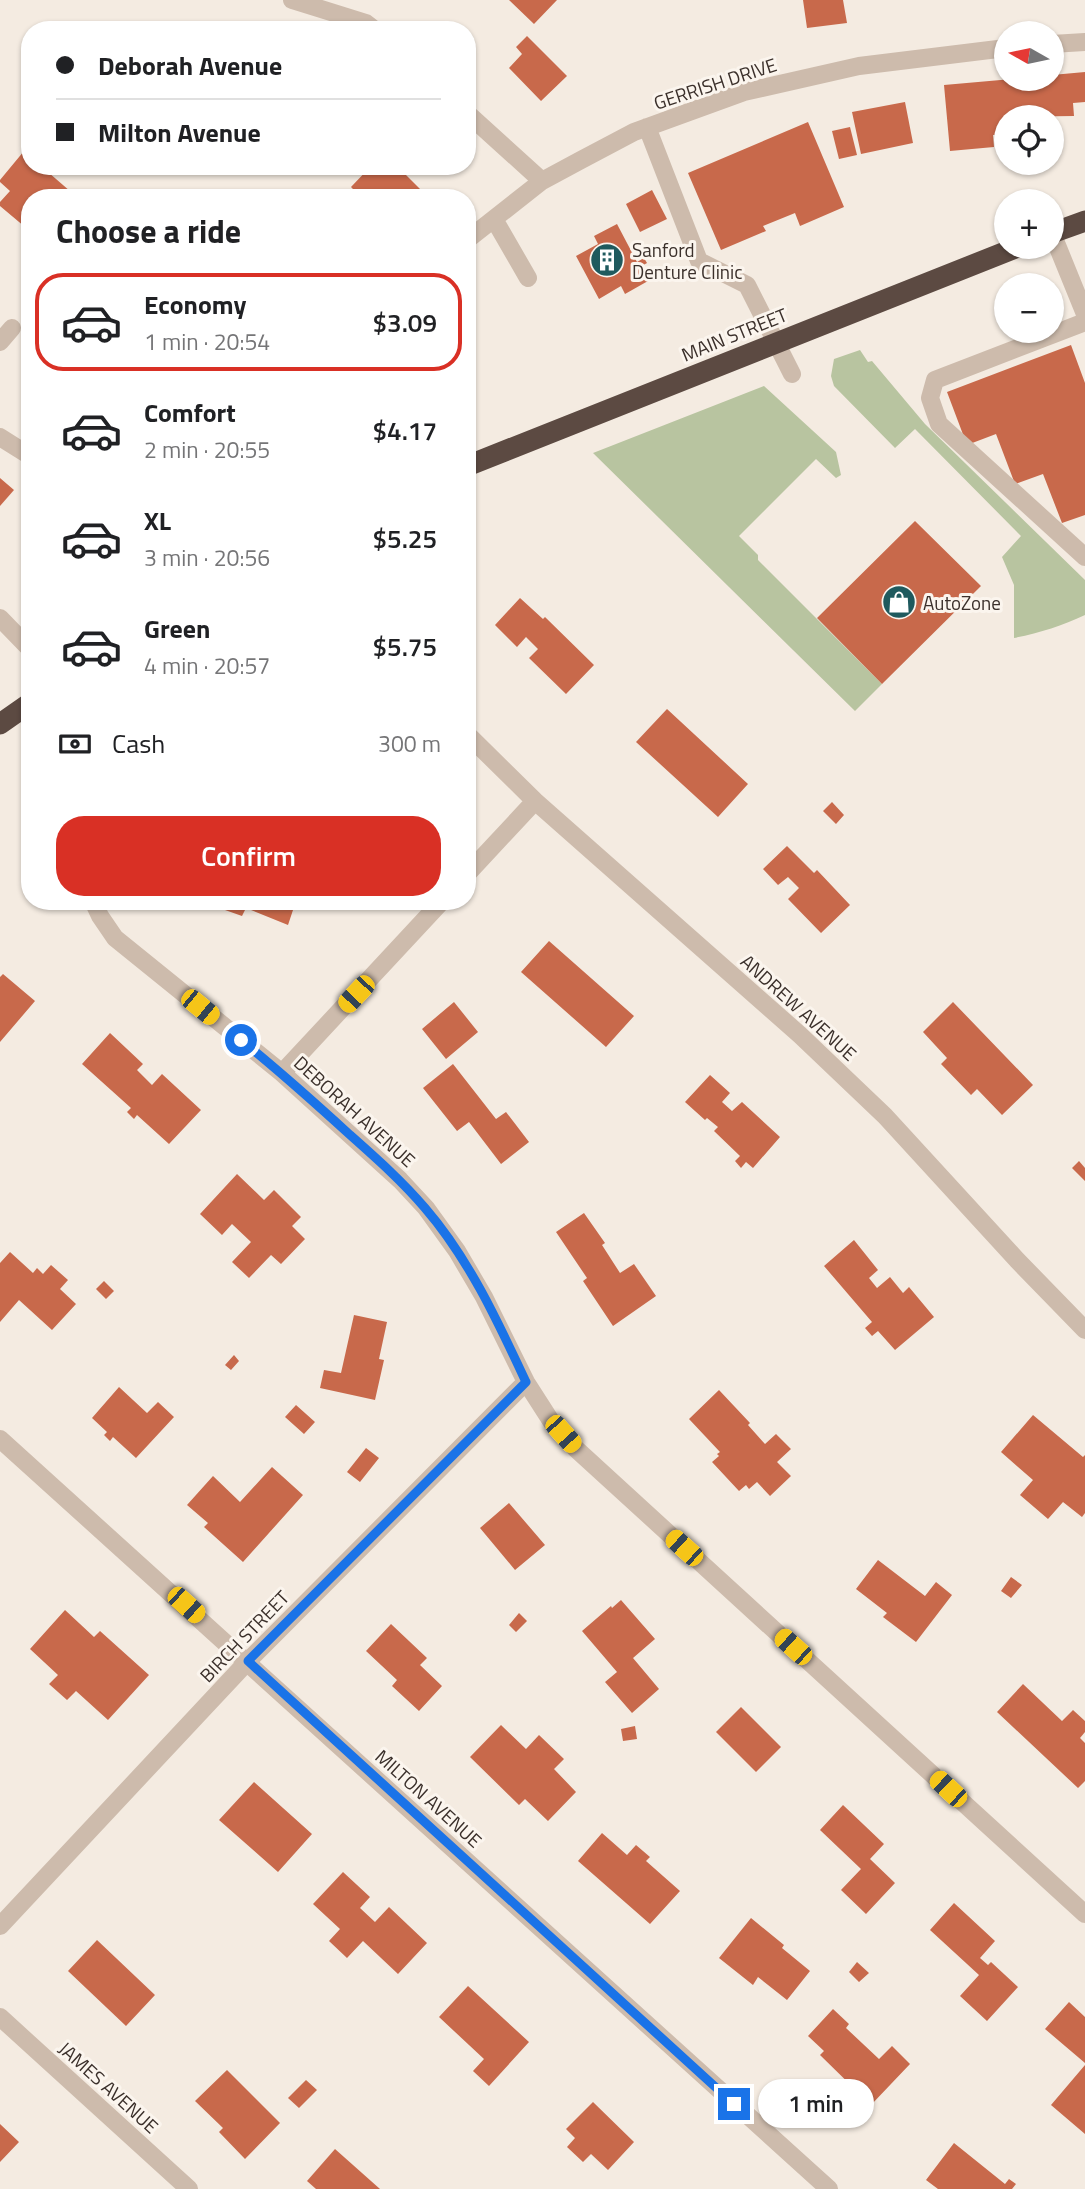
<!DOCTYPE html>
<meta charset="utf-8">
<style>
:root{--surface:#fff;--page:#f2f2f2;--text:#202124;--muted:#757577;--line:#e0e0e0;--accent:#d93025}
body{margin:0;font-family:"Titillium Web",sans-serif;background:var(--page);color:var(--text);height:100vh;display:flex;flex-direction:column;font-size:26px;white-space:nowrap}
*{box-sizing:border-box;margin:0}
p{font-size:23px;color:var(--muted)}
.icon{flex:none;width:38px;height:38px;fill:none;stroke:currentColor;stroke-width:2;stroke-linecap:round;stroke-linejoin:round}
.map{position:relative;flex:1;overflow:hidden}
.panel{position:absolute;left:21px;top:189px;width:455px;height:721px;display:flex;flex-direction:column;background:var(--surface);border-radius:28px;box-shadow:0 2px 5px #0004}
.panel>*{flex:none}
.top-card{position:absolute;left:21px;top:21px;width:455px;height:154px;border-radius:28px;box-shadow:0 2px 5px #0004;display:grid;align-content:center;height:154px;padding:0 35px;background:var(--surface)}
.needle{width:46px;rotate:279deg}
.buttons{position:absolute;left:994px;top:21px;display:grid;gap:14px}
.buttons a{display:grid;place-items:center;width:70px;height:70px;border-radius:50%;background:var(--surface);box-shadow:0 2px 5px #0004;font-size:35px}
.end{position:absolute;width:32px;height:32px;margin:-16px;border:9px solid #1a73e8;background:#fff;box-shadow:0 0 0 4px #fff}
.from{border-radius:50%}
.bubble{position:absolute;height:49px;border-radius:24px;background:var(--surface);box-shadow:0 2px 5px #0004;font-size:23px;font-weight:600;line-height:49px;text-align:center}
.car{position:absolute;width:21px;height:42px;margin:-21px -10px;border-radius:9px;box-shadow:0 0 5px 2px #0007;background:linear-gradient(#f5c518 24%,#345 0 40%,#f5c518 0 76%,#345 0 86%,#f5c518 0)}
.top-card b{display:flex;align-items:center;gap:24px;height:66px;font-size:26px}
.top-card b+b{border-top:2px solid var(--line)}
.top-card i{width:18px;height:18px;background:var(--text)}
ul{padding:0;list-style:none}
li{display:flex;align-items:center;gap:21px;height:98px;margin:0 14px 10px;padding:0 21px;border:4px solid transparent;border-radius:28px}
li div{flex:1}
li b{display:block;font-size:26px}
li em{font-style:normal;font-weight:600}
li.active{border-color:var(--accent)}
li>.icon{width:63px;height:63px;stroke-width:1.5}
h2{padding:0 35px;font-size:32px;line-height:84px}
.pay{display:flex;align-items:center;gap:18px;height:77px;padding:0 35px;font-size:26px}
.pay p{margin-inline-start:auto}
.action{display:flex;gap:14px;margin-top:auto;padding:14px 35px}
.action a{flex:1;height:80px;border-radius:28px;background:var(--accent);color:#fff;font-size:28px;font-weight:600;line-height:80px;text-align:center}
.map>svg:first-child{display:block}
.green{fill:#b8c4a0}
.building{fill:#c8694b}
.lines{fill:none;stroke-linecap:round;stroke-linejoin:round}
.minor{stroke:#cdbbac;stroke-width:18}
.highway{stroke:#5c4a42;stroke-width:21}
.route{stroke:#1a73e8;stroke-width:9}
.labels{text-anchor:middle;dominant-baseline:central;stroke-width:6;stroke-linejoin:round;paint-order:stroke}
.street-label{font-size:19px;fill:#3b302b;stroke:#fbf5ee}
.poi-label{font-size:19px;fill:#3b302b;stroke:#fbf5ee;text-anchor:start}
</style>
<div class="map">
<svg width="1085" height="2189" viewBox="0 0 1085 2189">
<rect width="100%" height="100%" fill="#f4ebe1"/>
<path class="green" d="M860,350L868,362L872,361L925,424L1085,580V615C1062,626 1039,633 1014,638V585L1002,557L1021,536L915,429L895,448L834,386L831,376L834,359Z
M764,386L836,452L841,475L836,478L816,459L739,536L758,555V560L882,684L855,711L593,453Z"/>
<path class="building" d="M509,0H557L534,24Z
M803,0H843L847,23L807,28Z
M295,24L313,29V30H294Z
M527,36L567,76L541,101L509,68L522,54L516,47Z
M1085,72V102L1073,103L1074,116L1006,117V134L993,135L994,147L950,151L944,85L1012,79H1052V75Z
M905,102L913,143L861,154L852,112Z
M808,122L844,207L800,226L795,213L763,226L766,231L721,250L688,173Z
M850,127L857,155L839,159L832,131Z
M24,151L30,156V166H41L78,198H30V220L25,227L0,206V202L10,191L0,182V180Z
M371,166H397L424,193L419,198H362L351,187Z
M652,190L667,219L640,232L626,204Z
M617,224L637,262L644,258L647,263L640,267L648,281L625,294L621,286L599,299L576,256L598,244L594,236Z
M1071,345L1085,383V515L1062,523L1043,474L1015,484L996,434L967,445L947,392Z
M0,478L14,490L0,506Z
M915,521L981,586L882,684L817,618Z
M520,598L543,619L545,617L594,665L566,694L529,658L538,649L526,637L517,647L495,625Z
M667,709L748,784L718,817L636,742Z
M832,802L844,815L836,824L823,811Z
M787,846L814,873L817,870L850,905L821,933L788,899L799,888L788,877L778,885L763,869Z
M228,901H296L288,925L246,908L242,916L225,910Z
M549,941L634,1016L606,1047L521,972Z
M3,974L35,1001L0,1042V977Z
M454,1002L478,1032L446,1059L422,1029Z
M953,1002L1033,1085L1002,1115L977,1089L971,1095L941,1064L947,1058L923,1032Z
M110,1033L143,1064L137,1070L152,1085L162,1074L201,1110L169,1144L137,1115L134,1119L127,1112L131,1108L82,1064Z
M453,1064L496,1119L506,1112L529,1142L501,1164L469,1122L457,1131L423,1088Z
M710,1075L730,1093L722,1102L732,1111L742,1102L780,1137L753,1168L746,1162L741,1168L735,1161L740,1156L714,1131L718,1127L707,1118L705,1120L685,1102Z
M1079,1161L1085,1168V1181L1072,1168Z
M237,1174L264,1200L274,1190L301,1217L292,1226L305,1239L281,1264L271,1255L249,1278L232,1262L251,1242L232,1224L222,1235L200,1214Z
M584,1213L605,1243L602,1245L620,1273L634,1264L656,1296L613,1326L583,1281L587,1278L556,1232Z
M854,1240L878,1270L869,1278L877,1288L890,1277L903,1293L909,1287L934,1317L895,1350L878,1331L872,1336L865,1328L872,1322L824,1266Z
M10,1252L33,1273L37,1268L43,1274L51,1265L68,1280L60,1289L76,1304L52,1330L19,1300L0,1322V1263Z
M104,1281L114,1291L106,1299L96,1289Z
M354,1315L387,1322L379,1359L384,1360L375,1400L320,1388L324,1370L341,1373Z
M234,1355L239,1361L231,1370L225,1365Z
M119,1387L147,1413L158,1402L174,1417L136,1458L113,1437L110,1441L104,1435L107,1432L92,1418Z
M719,1390L750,1423L748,1425L765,1444L776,1434L791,1449L777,1462L791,1476L770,1496L757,1482L749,1489L746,1485L739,1491L712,1462L719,1456L717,1454L720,1452L689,1419Z
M296,1405L315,1422L304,1434L285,1417Z
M1033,1415L1083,1457L1085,1455V1513L1082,1517L1063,1502L1048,1519L1020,1495L1033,1480L1001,1452Z
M366,1448L379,1458L360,1482L347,1472Z
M272,1467L303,1495L243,1562L204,1527L208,1523L187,1505L213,1476L240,1502Z
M509,1503L545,1545L515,1570L480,1528Z
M878,1560L925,1596L936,1582L952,1595L916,1642L883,1617L887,1613L856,1589Z
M1011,1577L1022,1585L1011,1598L1001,1591Z
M621,1600L655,1639L633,1658L659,1689L632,1713L605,1682L617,1672L582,1631L611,1606L612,1608Z
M65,1610L94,1637L100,1631L149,1675L108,1720L76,1691L67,1700L49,1684L58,1675L30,1649Z
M519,1613L527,1621L516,1632L509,1625Z
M391,1624L427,1658L420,1665L442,1686L419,1711L392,1686L397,1680L366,1651Z
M1023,1684L1062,1721L1073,1710L1085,1721V1732L1080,1738L1085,1743V1781L1078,1788L997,1712Z
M741,1707L781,1747L756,1772L716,1732Z
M501,1725L526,1749L539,1735L564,1759L554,1769L576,1792L548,1821L525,1799L519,1805L470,1757Z
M635,1726L637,1739L623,1741L621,1729Z
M254,1782L312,1834L278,1872L219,1820Z
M843,1805L884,1844L870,1859L895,1883L866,1914L841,1890L861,1869L820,1830Z
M602,1833L627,1855L636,1845L650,1857L646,1861L680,1891L650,1924L578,1861Z
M343,1872L370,1897L360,1908L375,1922L389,1907L427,1943L398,1974L363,1941L347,1958L329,1941L340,1929L313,1904Z
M954,1903L995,1941L980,1958L988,1965L991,1962L1018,1987L987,2021L960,1996L979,1975L930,1930Z
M751,1918L784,1945L782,1948L810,1971L787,2000L758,1977L753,1985L719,1958Z
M97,1940L155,1995L126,2026L68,1971Z
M857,1962L869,1973L859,1982L849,1972Z
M468,1986L529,2042L489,2086L473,2071L484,2059L439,2017Z
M1069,2002L1085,2017V2063L1045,2029Z
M833,2009L849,2024L846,2028L879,2059L892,2046L910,2064L871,2105L820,2055L824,2051L808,2036Z
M1085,2065V2134L1051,2105Z
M227,2070L280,2123L245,2159L219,2132L223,2128L195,2101Z
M306,2080L317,2090L299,2108L288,2098Z
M593,2102L634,2142L608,2170L591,2154L583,2162L567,2147L575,2138L566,2129Z
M0,2124L19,2142L0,2162Z
M954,2143L1005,2184L1009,2179L1016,2184L1012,2189H938L926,2180Z
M335,2149L380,2189H316L307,2181Z"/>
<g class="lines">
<path class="minor" d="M292,0L366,23L375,30
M1052,44L1085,42
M467,113L542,181
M647,127L699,261L747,285L792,374
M494,219L528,278
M1052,233L1085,314
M467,240L542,181L581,160L634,132L744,92L859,66L1006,48
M1085,322L935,380L930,398L939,424L1085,557
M0,342L12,328
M0,437L30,456
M0,618L30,649
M467,734L535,801L800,1035L885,1116L1017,1260L1085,1330
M467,874L535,801
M93,901L100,916L115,938L282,1073L400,1180L426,1208L457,1251L484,1297L526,1382L551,1421L575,1448L1085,1914
M282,1073L442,901
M0,1439L829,2189
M0,1926L248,1661L526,1382
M0,2017L189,2189"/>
<path class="highway" d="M1052,233L1085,221
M467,466L1018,247
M0,724L30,703"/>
</g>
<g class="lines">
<path class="route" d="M241,1040C278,1070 314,1102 349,1134C376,1158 402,1181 425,1208C469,1259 498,1322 526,1382L248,1661L734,2104"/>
</g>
<defs>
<g id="building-disc" transform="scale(1.75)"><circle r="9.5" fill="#1f5a5e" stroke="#fbf5ee"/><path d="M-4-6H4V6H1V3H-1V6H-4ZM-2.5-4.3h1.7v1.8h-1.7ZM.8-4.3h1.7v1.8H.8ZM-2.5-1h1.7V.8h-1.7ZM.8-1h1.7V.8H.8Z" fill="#fff"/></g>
<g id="shop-disc" transform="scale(1.75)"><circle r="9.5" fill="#1f5a5e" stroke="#fbf5ee"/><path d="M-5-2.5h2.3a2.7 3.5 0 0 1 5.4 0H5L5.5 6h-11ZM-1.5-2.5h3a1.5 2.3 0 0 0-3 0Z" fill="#fff"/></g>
</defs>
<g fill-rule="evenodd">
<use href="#building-disc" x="607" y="260"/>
<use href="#shop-disc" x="899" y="602"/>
</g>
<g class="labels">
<g class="street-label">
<text transform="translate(715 83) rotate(-18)">GERRISH DRIVE</text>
<text transform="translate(734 334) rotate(-22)">MAIN STREET</text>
<text transform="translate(799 1007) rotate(42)">ANDREW AVENUE</text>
<text transform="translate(355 1111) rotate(42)">DEBORAH AVENUE</text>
<text transform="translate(244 1636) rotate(-46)">BIRCH STREET</text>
<text transform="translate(429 1798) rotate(42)">MILTON AVENUE</text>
<text transform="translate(109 2087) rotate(42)">JAMES AVENUE</text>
</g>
<g class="poi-label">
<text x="632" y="249">Sanford<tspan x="632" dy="22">Denture Clinic</tspan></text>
<text x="923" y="602">AutoZone</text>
</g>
</g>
</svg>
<div class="buttons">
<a><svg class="needle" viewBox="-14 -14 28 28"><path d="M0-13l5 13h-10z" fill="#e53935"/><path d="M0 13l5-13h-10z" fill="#757577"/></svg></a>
<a><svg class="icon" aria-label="locate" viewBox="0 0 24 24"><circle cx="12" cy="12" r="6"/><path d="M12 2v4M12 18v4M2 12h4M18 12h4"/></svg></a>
<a>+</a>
<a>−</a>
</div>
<i class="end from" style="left:241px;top:1040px"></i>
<i class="end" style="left:734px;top:2104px"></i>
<div class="bubble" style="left:758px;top:2079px;width:116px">1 min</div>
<i class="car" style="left:356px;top:994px;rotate:223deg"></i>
<i class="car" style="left:200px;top:1007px;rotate:129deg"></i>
<i class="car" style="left:563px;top:1434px;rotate:138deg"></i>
<i class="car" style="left:684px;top:1548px;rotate:312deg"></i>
<i class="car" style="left:186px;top:1605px;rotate:132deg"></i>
<i class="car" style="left:793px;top:1647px;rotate:312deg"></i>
<i class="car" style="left:948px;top:1789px;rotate:313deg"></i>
<div class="top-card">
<b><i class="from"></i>Deborah Avenue</b>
<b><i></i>Milton Avenue</b>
</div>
<section class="panel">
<h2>Choose a ride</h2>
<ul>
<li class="active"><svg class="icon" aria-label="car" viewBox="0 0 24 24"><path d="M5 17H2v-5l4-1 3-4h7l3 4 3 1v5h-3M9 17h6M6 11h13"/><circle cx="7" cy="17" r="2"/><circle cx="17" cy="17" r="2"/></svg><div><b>Economy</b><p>1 min · 20:54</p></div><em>$3.09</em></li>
<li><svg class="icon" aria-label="car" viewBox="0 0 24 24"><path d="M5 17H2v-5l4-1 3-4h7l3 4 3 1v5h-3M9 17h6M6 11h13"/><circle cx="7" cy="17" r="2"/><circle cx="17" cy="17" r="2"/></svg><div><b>Comfort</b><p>2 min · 20:55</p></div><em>$4.17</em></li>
<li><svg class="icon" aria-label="car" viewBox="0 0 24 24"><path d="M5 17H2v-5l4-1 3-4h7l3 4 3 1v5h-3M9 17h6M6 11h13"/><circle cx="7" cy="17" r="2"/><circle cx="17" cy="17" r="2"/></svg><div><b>XL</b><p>3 min · 20:56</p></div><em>$5.25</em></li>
<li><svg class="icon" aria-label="car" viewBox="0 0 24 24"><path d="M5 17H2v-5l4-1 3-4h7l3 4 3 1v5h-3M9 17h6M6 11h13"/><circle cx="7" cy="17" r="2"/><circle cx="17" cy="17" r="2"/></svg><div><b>Green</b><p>4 min · 20:57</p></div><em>$5.75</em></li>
</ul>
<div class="pay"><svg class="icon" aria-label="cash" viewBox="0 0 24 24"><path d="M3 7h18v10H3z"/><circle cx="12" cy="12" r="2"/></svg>Cash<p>300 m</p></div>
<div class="action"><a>Confirm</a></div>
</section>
</div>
